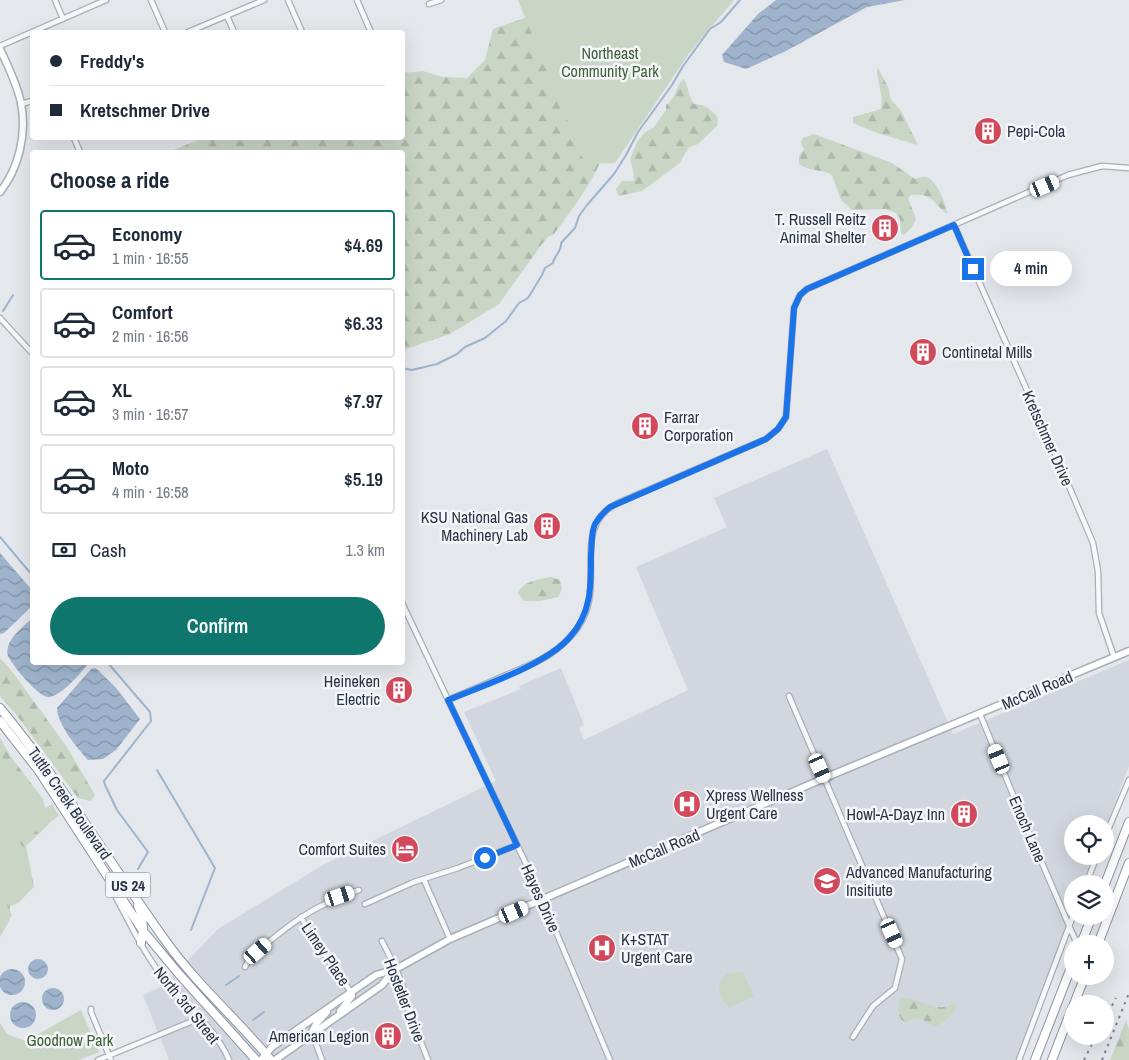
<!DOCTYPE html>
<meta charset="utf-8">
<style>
:root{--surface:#fff;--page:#f6f6f7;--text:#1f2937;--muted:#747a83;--line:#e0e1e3;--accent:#0f766e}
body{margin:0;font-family:"Archivo Narrow",sans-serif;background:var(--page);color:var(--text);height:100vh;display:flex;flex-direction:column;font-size:19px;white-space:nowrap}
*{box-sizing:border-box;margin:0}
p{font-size:16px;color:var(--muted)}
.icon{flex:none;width:28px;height:28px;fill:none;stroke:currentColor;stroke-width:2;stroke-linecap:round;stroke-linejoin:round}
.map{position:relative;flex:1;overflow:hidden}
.side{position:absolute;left:30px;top:150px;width:375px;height:515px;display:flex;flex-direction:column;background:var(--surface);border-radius:5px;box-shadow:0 5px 20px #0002}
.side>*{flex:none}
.guide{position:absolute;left:30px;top:30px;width:375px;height:110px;border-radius:5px;box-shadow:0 5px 20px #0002;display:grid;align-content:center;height:110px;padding:0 20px;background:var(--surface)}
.controls{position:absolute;left:1064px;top:815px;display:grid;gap:10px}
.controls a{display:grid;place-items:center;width:50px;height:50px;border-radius:50%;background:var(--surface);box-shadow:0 5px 20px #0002;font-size:25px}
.end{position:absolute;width:22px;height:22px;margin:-11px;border:6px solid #1a73e8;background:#fff;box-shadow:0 0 0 2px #fff}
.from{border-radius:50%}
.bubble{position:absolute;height:35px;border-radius:18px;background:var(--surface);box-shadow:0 5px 20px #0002;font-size:16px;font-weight:600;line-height:35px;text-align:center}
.car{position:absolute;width:15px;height:30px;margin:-15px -8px;border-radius:6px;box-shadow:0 0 4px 1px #0007;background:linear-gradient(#fff 24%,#345 0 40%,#fff 0 76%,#345 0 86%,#fff 0)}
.guide b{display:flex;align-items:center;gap:18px;height:48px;font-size:19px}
.guide b+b{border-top:1px solid var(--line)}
.guide i{width:12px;height:12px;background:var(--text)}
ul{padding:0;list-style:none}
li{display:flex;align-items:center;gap:15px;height:70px;margin:0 10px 8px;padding:0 10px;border:2px solid var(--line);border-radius:5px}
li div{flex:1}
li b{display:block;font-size:19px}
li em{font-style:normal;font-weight:600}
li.on{border-color:var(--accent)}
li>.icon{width:45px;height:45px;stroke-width:1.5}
h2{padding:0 20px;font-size:22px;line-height:60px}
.pay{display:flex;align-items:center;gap:12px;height:55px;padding:0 20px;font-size:19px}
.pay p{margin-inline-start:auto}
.action{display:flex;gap:10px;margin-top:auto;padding:10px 20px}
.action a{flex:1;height:58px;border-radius:30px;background:var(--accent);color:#fff;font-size:20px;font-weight:600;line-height:58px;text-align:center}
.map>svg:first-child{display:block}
.built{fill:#d2d6de}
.forest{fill:url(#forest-firs)}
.green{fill:#c9d6c5}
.water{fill:url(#water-waves)}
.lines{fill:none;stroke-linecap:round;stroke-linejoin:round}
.stream{stroke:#9fb4cc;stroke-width:2}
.street-casing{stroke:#a9aeb7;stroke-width:7}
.secondary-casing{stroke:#a9aeb7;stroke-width:9}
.highway-casing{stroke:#8b94a3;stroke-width:10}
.street{stroke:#f7f8fa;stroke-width:4.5}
.secondary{stroke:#fff;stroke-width:6}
.highway{stroke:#fff;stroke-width:8}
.rail{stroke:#7d8696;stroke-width:2;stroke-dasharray:2.5 5;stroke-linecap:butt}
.route{stroke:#1a73e8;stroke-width:6}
.labels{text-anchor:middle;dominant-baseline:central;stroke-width:5;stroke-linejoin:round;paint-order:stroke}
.shield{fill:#f4f6f9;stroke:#676e7b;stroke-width:1}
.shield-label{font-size:15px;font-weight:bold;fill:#2b3445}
.park-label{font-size:16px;fill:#3f6138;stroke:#f4f6f9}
.poi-label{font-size:16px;fill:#2b3445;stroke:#f4f6f9;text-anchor:start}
.street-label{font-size:16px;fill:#2b3445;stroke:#f4f6f9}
</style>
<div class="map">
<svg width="1129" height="1060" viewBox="0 0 1129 1060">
<defs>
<pattern id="forest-firs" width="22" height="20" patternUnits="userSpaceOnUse" patternTransform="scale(1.25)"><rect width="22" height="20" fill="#c9d6c5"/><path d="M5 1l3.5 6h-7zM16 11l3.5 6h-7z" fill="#adb8ab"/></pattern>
<pattern id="water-waves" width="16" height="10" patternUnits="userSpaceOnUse" patternTransform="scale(1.25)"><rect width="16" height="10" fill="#9fb4cc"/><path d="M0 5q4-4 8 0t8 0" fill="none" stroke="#8293a7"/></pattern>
</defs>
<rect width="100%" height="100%" fill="#e4e7ec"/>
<path class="built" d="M827,449L953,734L1129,660V766L1105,829V824H1072V856H1095L1084,884H1072V914L1017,1060H169L143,995L163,986L218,929L323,865L496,781L464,712L521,689L519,686L561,668L584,725L579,728L584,740L688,690L636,567L727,527L714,498Z"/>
<path class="forest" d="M530,16L605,153C591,184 574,207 554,234L549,236L542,244L499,304L450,334L403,350L402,152H168L204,138H402L403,73L423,71L443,77L467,78L485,60L493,29Z
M878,68L889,89L890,98L901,111L918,145L877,133L853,123V117L881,109C884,96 877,82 877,69Z
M684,79C689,88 688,95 694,104C706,105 711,109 718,118L717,126L698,144L688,148L680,163L642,191L618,196L616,189L622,181H634L633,170L630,159L637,142L644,133L654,127L666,110V105C677,98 674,87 684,79Z
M814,134L892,163L915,179C918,178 922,176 926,177C937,180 947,205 947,214C932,202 933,193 911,195L908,198L916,219L912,227L904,235L901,233L900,219L896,213L885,209L852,210L841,200L832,175C820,168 809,172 799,164V156L804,149C802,145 800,143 803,138Z
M551,577L560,580L562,589L558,597L540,601H524L518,593C523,581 539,579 551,577Z
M0,658L11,670L67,747L95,795L91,801L78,798L15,713L0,696Z
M0,738L11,757L43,799L49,824L26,846L34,887L18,903L10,906V919L0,937Z
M902,998C915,997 926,1006 939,1007C945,1008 949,1005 955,1003L956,1006C954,1016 943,1023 934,1027C925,1021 918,1014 907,1023C897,1020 899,1011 898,1002Z
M1126,1020L1129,1029V1060H1110Z"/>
<path class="green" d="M518,0H734L690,52L615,163L585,164Z
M3,758L42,810L52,804L59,816L20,842L29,864L33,885L23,897L7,905L12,916L0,922V759Z
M743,972L754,997L730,1007C720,1002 716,990 721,980L727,974Z
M81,1010L99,1052L79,1060H0V1023L7,1034L26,1041Z"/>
<path class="water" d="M776,0H905L867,7L784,52L746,69L724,62L722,55L758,14Z
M0,553L32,590V606L4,633L0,634Z
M32,618V662L89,663C81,672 62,696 49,697C39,698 15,668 9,658C7,655 7,651 8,647C10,636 25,626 32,618Z
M95,668L98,670L117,689L140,719L116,750L103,759L88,760C78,749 57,724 57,708L91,669Z
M28 969a10 10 0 1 1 20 0a10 10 0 1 1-20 0Z
M-1 982a13 13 0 1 1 26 0a13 13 0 1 1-26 0Z
M42 999a11 11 0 1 1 22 0a11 11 0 1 1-22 0Z
M10 1015a13 13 0 1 1 26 0a13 13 0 1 1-26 0Z"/>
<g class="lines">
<path class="stream" d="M3,311L13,295
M402,368L412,370L437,364L457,354L465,347L485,338L506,321L519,303L528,298L542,275L545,268L553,263C554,255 562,252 561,243L575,228L579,216L587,205L614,174L626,155L638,132L672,85L683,66L710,29L721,22L740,0
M0,537L32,575
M107,662L150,712L151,721L104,781L105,785L117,810L148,852L138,869
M157,770L215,868L191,930
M226,985L239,976
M253,1020L264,1012"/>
<g class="street-casing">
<path id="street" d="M55,0L63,19
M151,0L165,32
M288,0L302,32
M357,0L370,30
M429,4L441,0
M227,16L234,32
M188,32L264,0
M0,46L106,0
M21,104L32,101
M74,138L80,152
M954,225L1060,465L1093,543L1098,571L1099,613L1114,657
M0,318L32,353
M402,603L538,889L610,1060
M789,696L902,959L895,988L873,1006L853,1037
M448,700C467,692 486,684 504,676C528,666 552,657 569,638C581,626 588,611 590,594C594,560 580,521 618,503L766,439L778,429L786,417L794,308L800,295L807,289L1068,175L1102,166L1129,168
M980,714L1020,812L1077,944
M1105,837L1129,780
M424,880L450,939
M1086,884L1097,856
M111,888C128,919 143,953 165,980C186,1007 215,1027 229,1060
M365,904L414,882L458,868L517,845
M301,917L312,937L351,992
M382,941L396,969L403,987L407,1006L428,1060
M245,967L249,959C285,927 313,905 359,890
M91,1009V1012L111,1060
M312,1033L322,1060
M98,1060L200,1018
M1019,1060L1073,916"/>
</g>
<g class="secondary-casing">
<path id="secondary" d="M0,49C8,66 17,84 21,103C27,134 19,168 0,192
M340,1011L352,996L351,992
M312,1032L316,1024L327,1012
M261,1060L272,1047L376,975L396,969L450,939L834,774L1129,651
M275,1060L382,985L395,969"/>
</g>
<g class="highway-casing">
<path id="highway" d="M0,708C61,782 110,863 165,940C196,984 237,1019 271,1060
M0,721L39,771L143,931L179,974L256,1060
M1105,884L1129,822
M138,906C144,918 144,930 141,943
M1081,944L1092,916
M1098,944L1129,863
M1074,1004L1085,976
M1035,1060L1072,965
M1052,1060L1072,1008"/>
</g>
<use href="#street" class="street"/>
<use href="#secondary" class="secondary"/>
<use href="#highway" class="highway"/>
<path class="rail" d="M1105,1019L1116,998
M1084,1060L1096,1036
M1102,1060L1129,993"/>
</g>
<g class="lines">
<path class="route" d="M485,858L517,845L448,700C484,685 546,665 570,637C592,612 591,585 591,554C592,545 591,532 595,524C599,517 604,512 610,507L766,439L778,429L786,417L794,308L800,295L807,289L954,225L973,269"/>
</g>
<defs>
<g id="building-disc" transform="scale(1.4375)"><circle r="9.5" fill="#d1495b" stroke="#f4f6f9"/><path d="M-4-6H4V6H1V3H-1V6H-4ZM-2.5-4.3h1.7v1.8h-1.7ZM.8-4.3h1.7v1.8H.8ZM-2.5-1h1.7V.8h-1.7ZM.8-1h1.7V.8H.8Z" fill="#fff"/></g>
<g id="hospital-disc" transform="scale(1.4375)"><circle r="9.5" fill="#d1495b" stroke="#f4f6f9"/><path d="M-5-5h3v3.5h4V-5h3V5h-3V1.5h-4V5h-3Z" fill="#fff"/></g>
<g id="hotel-disc" transform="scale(1.4375)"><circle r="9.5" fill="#d1495b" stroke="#f4f6f9"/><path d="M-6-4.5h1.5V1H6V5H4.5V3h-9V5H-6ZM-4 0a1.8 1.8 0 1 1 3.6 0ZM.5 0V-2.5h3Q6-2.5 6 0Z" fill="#fff"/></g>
<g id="university-disc" transform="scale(1.4375)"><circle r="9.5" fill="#d1495b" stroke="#f4f6f9"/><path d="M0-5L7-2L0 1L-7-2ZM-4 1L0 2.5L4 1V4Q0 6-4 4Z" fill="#fff"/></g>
</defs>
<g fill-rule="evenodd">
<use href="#building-disc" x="988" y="131"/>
<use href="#building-disc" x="885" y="228"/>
<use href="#building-disc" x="923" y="352"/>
<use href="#building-disc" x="645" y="426"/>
<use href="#building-disc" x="547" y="526"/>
<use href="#building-disc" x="399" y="690"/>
<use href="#hospital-disc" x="687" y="804"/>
<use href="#building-disc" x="964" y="814"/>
<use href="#hotel-disc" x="405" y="849"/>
<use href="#university-disc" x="827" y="881"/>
<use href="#hospital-disc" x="602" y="948"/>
<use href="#building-disc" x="388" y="1036"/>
</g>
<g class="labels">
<rect class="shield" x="105.5" y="872.5" width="45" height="25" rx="4"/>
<g class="shield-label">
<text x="128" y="885">US 24</text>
</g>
<g class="park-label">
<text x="610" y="53">Northeast<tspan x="610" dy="18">Community Park</tspan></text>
<text x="70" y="1040">Goodnow Park</text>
</g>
<g class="poi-label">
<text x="1007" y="131">Pepi-Cola</text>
<text x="866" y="219" text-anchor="end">T. Russell Reitz<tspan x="866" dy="18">Animal Shelter</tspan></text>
<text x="942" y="352">Continetal Mills</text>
<text x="664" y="417">Farrar<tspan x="664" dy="18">Corporation</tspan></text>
<text x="528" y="517" text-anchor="end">KSU National Gas<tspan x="528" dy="18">Machinery Lab</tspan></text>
<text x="380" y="681" text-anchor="end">Heineken<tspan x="380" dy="18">Electric</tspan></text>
<text x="706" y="795">Xpress Wellness<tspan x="706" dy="18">Urgent Care</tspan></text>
<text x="945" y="814" text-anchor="end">Howl-A-Dayz Inn</text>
<text x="386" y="849" text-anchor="end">Comfort Suites</text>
<text x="846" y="872">Advanced Manufacturing<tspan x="846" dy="18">Insitiute</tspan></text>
<text x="621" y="939">K+STAT<tspan x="621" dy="18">Urgent Care</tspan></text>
<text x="369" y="1036" text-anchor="end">American Legion</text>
</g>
<g class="street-label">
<text transform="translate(1048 438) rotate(66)">Kretschmer Drive</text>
<text transform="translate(1037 690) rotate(-23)">McCall Road</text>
<text transform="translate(70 803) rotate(55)">Tuttle Creek Boulevard</text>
<text transform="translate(1028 829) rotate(67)">Enoch Lane</text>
<text transform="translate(664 848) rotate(-23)">McCall Road</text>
<text transform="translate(541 898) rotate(66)">Hayes Drive</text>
<text transform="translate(326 954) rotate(56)">Limey Place</text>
<text transform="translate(405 1000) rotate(69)">Hostetler Drive</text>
<text transform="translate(187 1005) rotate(51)">North 3rd Street</text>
</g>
</g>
</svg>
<div class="controls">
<a><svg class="icon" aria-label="locate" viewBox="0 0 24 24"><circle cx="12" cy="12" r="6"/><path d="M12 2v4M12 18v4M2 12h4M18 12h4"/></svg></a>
<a><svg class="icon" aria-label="layers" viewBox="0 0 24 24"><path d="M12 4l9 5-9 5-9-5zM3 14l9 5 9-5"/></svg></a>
<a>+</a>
<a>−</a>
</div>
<i class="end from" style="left:485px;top:858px"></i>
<i class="end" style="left:973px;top:269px"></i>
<div class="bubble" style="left:990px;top:251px;width:82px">4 min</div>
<i class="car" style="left:1045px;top:186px;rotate:67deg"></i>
<i class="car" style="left:999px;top:759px;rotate:337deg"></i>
<i class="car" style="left:820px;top:768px;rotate:156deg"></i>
<i class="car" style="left:340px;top:896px;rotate:72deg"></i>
<i class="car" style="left:514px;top:912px;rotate:67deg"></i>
<i class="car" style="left:892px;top:933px;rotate:156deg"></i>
<i class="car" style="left:258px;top:951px;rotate:49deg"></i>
<div class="guide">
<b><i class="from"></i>Freddy's</b>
<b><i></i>Kretschmer Drive</b>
</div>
<section class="side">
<h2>Choose a ride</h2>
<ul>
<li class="on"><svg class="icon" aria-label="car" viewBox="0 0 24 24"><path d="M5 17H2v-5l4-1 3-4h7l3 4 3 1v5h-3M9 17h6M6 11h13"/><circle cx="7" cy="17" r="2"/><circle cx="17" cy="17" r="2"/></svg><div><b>Economy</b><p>1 min · 16:55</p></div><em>$4.69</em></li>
<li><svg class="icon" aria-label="car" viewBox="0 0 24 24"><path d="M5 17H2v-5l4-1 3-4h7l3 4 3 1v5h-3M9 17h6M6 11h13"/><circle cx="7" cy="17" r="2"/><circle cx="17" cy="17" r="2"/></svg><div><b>Comfort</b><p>2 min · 16:56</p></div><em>$6.33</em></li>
<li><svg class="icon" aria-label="car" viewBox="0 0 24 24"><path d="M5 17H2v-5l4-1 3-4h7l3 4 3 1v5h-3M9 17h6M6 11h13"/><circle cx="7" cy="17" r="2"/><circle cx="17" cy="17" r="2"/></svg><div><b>XL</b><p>3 min · 16:57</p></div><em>$7.97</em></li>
<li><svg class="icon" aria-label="car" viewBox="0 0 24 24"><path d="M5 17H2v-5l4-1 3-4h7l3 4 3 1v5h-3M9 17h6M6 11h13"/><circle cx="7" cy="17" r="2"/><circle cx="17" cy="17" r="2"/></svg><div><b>Moto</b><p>4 min · 16:58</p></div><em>$5.19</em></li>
</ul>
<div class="pay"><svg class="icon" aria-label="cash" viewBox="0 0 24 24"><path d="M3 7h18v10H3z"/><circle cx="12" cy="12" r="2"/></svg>Cash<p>1.3 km</p></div>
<div class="action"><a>Confirm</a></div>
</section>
</div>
